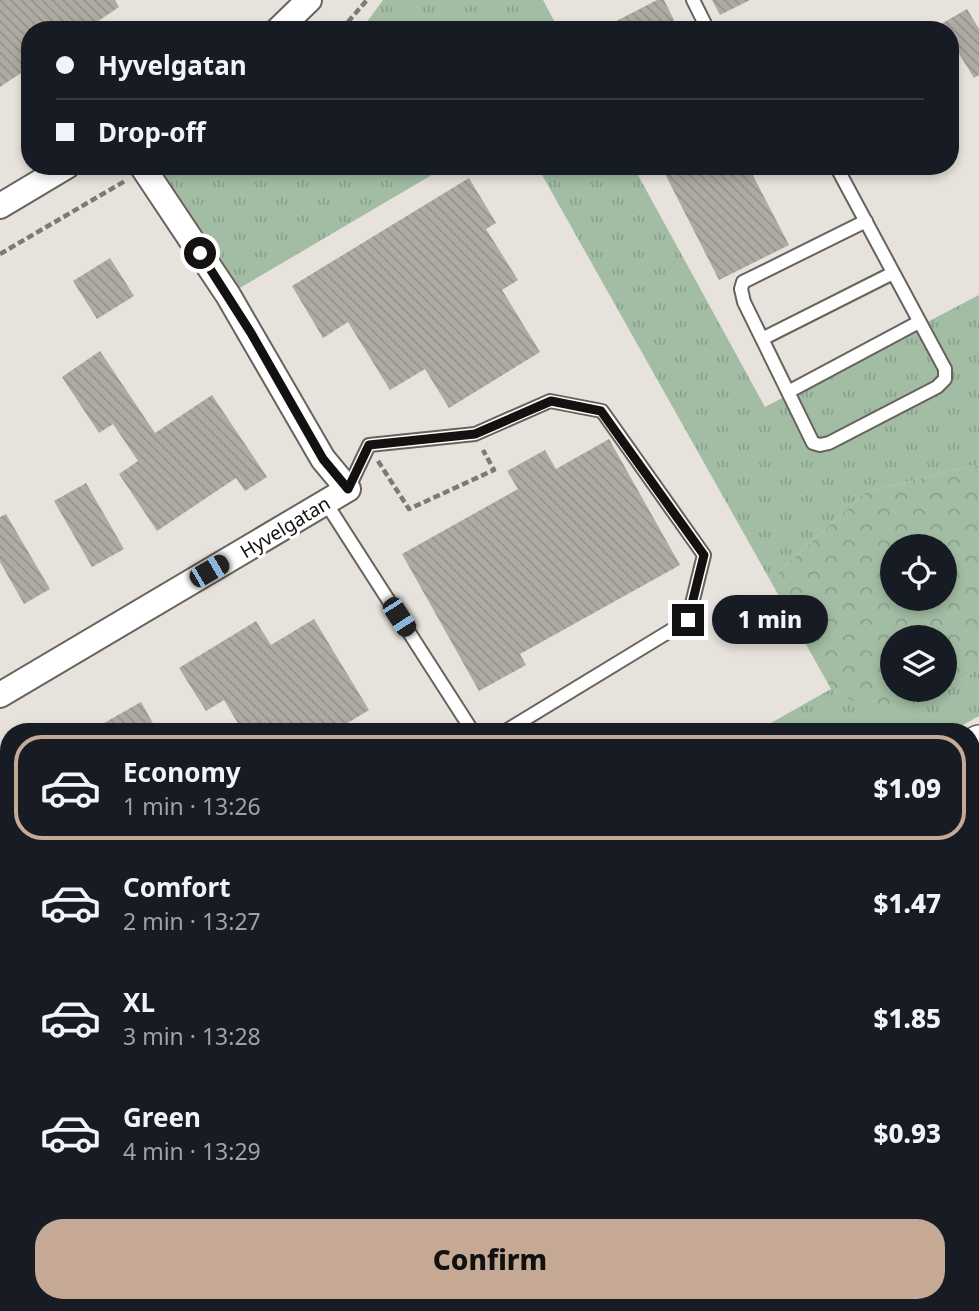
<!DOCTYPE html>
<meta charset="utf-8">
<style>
:root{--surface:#171b24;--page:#20242c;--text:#f1f3f6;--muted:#9ea1a6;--line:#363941;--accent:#c5a995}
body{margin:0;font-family:"Noto Sans",sans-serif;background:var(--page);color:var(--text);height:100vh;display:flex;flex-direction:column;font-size:26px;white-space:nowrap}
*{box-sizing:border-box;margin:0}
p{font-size:23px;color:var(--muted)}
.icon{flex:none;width:38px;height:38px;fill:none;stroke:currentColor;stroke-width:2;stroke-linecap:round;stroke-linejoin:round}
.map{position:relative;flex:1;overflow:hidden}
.panel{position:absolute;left:0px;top:723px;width:980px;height:590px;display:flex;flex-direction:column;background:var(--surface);border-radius:28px 28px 0 0;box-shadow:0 4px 10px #0003}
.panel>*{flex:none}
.banner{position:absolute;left:21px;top:21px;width:938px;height:154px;border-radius:28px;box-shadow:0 4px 10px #0003;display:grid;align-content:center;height:154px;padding:0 35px;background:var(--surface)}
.controls{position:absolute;left:880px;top:534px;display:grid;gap:14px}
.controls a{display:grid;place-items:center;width:77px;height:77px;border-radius:50%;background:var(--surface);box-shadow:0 4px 10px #0003;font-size:35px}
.end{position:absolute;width:32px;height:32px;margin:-16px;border:9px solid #141210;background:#fff;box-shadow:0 0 0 4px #fff}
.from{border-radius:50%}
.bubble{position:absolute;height:49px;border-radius:24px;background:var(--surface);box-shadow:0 4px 10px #0003;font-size:23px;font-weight:800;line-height:49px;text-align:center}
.car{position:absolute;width:21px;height:42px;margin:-21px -10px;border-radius:9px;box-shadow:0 0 5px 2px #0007;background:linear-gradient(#222 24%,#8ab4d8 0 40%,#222 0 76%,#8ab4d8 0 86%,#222 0)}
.banner b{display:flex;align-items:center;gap:24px;height:66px;font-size:26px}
.banner b+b{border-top:2px solid var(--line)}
.banner i{width:18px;height:18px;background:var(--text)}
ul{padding:12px 0 0;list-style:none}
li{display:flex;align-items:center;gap:21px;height:105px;margin:0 14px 10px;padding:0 21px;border:4px solid transparent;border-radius:28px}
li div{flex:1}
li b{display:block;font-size:26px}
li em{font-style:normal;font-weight:800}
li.current{border-color:var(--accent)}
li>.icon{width:63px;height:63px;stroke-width:1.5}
.button{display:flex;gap:14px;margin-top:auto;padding:14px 35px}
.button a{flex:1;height:80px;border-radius:28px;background:var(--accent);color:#111;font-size:28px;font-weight:800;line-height:80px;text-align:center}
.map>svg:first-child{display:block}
.grass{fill:url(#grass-tufts)}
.forest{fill:url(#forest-crowns);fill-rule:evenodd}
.building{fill:url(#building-back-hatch)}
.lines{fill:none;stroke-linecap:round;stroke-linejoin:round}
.service-casing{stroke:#67635c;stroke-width:16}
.minor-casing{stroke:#67635c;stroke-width:28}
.secondary-casing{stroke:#67635c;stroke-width:38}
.path{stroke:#7d7975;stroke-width:4.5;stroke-dasharray:7 3.5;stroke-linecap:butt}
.service{stroke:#fff;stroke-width:12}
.minor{stroke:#fff;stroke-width:24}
.secondary{stroke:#fff;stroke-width:35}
.route{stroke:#141210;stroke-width:9}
.labels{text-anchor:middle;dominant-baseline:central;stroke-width:6;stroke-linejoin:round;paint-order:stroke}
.street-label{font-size:19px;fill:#141210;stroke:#fff}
</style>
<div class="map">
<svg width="979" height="1311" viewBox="0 0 979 1311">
<defs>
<pattern id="grass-tufts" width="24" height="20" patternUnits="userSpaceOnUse" patternTransform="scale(1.75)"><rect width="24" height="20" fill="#a2bda4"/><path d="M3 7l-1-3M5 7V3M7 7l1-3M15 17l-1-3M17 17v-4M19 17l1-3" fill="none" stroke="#8ba18c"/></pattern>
<pattern id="forest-crowns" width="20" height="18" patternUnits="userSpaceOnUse" patternTransform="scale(1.75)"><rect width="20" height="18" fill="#a2bda4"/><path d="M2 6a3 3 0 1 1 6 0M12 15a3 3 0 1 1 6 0" fill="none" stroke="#8ba18c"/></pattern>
<pattern id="building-back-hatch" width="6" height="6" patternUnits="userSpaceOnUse" patternTransform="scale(1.75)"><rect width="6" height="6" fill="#afaba3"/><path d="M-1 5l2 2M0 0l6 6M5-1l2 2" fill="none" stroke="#96928b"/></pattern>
</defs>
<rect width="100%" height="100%" fill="#e7e2db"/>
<path class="grass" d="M383,0H543L559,30H361Z
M161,166H447L238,289L159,168Z
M537,166H633L765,407L979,295V464L866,492L770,580Z
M979,669V716L952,731L755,732L831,689L888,719Z
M979,781V854L971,858V785Z
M9,1045V1206L0,1209V1048Z
M9,1263V1304H26L16,1311H0V1267Z"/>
<path class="forest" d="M979,464V669L945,688V637H892V690H942L888,720L831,689L770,580L866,492ZM892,546H945V598H892Z
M979,1226V1266L971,1254V1232Z"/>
<path class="building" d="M0,0H115L119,7L85,30H30V67L0,87Z
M657,0H664L679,30H599Z
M712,0H750L720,15Z
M967,9L979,29V75L974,78L950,39V30H945L941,24Z
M825,23L828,30H813Z
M661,166H748L789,245L719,280Z
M469,178L496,223L486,229L518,280L502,290L540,352L449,408L425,369L390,390L348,322L323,338L292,286Z
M110,258L134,296L97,319L73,281Z
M100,351L155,433L212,395L267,477L245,491L236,478L157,531L119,474L138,461L113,424L99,433L62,377Z
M609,439L680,565L520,654L526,665L479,691L402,554L518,489L507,471L545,450L556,469Z
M86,483L124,549L92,567L54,501Z
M6,514L50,589L24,604L0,562V517Z
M314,619L369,710L346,724L351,732H243L224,700L206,711L179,668L256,621L271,645Z
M141,702L158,732H88Z
M971,1035L979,1049V1076L971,1080Z
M230,1304L235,1311H219Z
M846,1304H924L914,1311H851Z"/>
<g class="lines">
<g class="service-casing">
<path id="service" d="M693,0L708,30
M836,166L945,369V379L937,387L829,443L820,445L813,443L744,302L741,289L743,282L866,221
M762,339L893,273
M788,392L919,322
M348,489L369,445L475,434L550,401L602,411L704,555L688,620L504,732
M326,503L473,732
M971,1141L979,1137
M712,1311L722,1304"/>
</g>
<g class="minor-casing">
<path id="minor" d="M278,30L309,0
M0,206L67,166
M0,695L348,489L323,459L228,295L142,166"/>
</g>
<g class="secondary-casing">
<path id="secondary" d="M971,748L979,743
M0,1232L9,1228"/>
</g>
<path class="path" d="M341,30L367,0
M0,254L125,181
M378,461L409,509L494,470L483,450"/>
<use href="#service" class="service"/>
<use href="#minor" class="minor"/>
<use href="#secondary" class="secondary"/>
</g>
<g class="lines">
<path class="route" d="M200,253L251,333L323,459L348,489L369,445L475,434L551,401L601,411L704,555L688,620"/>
</g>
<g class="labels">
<g class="street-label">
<text transform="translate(285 527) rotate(-31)">Hyvelgatan</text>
</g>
</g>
</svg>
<div class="controls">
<a><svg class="icon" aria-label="locate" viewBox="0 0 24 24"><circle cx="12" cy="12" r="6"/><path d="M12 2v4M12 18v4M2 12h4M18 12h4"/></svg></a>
<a><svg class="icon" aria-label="layers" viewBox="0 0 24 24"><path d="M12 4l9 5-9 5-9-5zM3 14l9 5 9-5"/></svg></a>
</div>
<i class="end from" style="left:200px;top:253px"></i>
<i class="end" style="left:688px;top:620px"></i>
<div class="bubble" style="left:712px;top:595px;width:116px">1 min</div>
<i class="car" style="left:209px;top:571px;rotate:60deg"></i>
<i class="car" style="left:399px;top:617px;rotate:147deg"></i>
<div class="banner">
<b><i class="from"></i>Hyvelgatan</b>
<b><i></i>Drop-off</b>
</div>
<section class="panel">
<ul>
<li class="current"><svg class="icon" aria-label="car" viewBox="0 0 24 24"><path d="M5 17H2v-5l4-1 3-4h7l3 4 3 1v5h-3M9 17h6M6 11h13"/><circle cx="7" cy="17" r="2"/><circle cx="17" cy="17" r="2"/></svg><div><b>Economy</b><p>1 min · 13:26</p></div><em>$1.09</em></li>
<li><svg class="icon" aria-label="car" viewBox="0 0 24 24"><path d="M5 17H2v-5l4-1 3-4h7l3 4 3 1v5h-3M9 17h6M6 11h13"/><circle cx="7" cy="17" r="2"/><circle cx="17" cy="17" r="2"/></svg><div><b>Comfort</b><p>2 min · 13:27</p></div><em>$1.47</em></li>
<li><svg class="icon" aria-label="car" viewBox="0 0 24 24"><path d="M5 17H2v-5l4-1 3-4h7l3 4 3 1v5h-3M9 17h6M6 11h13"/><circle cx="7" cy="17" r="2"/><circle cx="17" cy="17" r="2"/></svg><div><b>XL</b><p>3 min · 13:28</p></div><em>$1.85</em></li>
<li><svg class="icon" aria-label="car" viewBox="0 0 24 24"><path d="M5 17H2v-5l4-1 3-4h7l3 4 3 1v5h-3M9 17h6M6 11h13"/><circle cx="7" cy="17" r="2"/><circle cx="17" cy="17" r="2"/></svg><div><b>Green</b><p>4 min · 13:29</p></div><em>$0.93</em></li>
</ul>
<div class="button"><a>Confirm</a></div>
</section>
</div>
